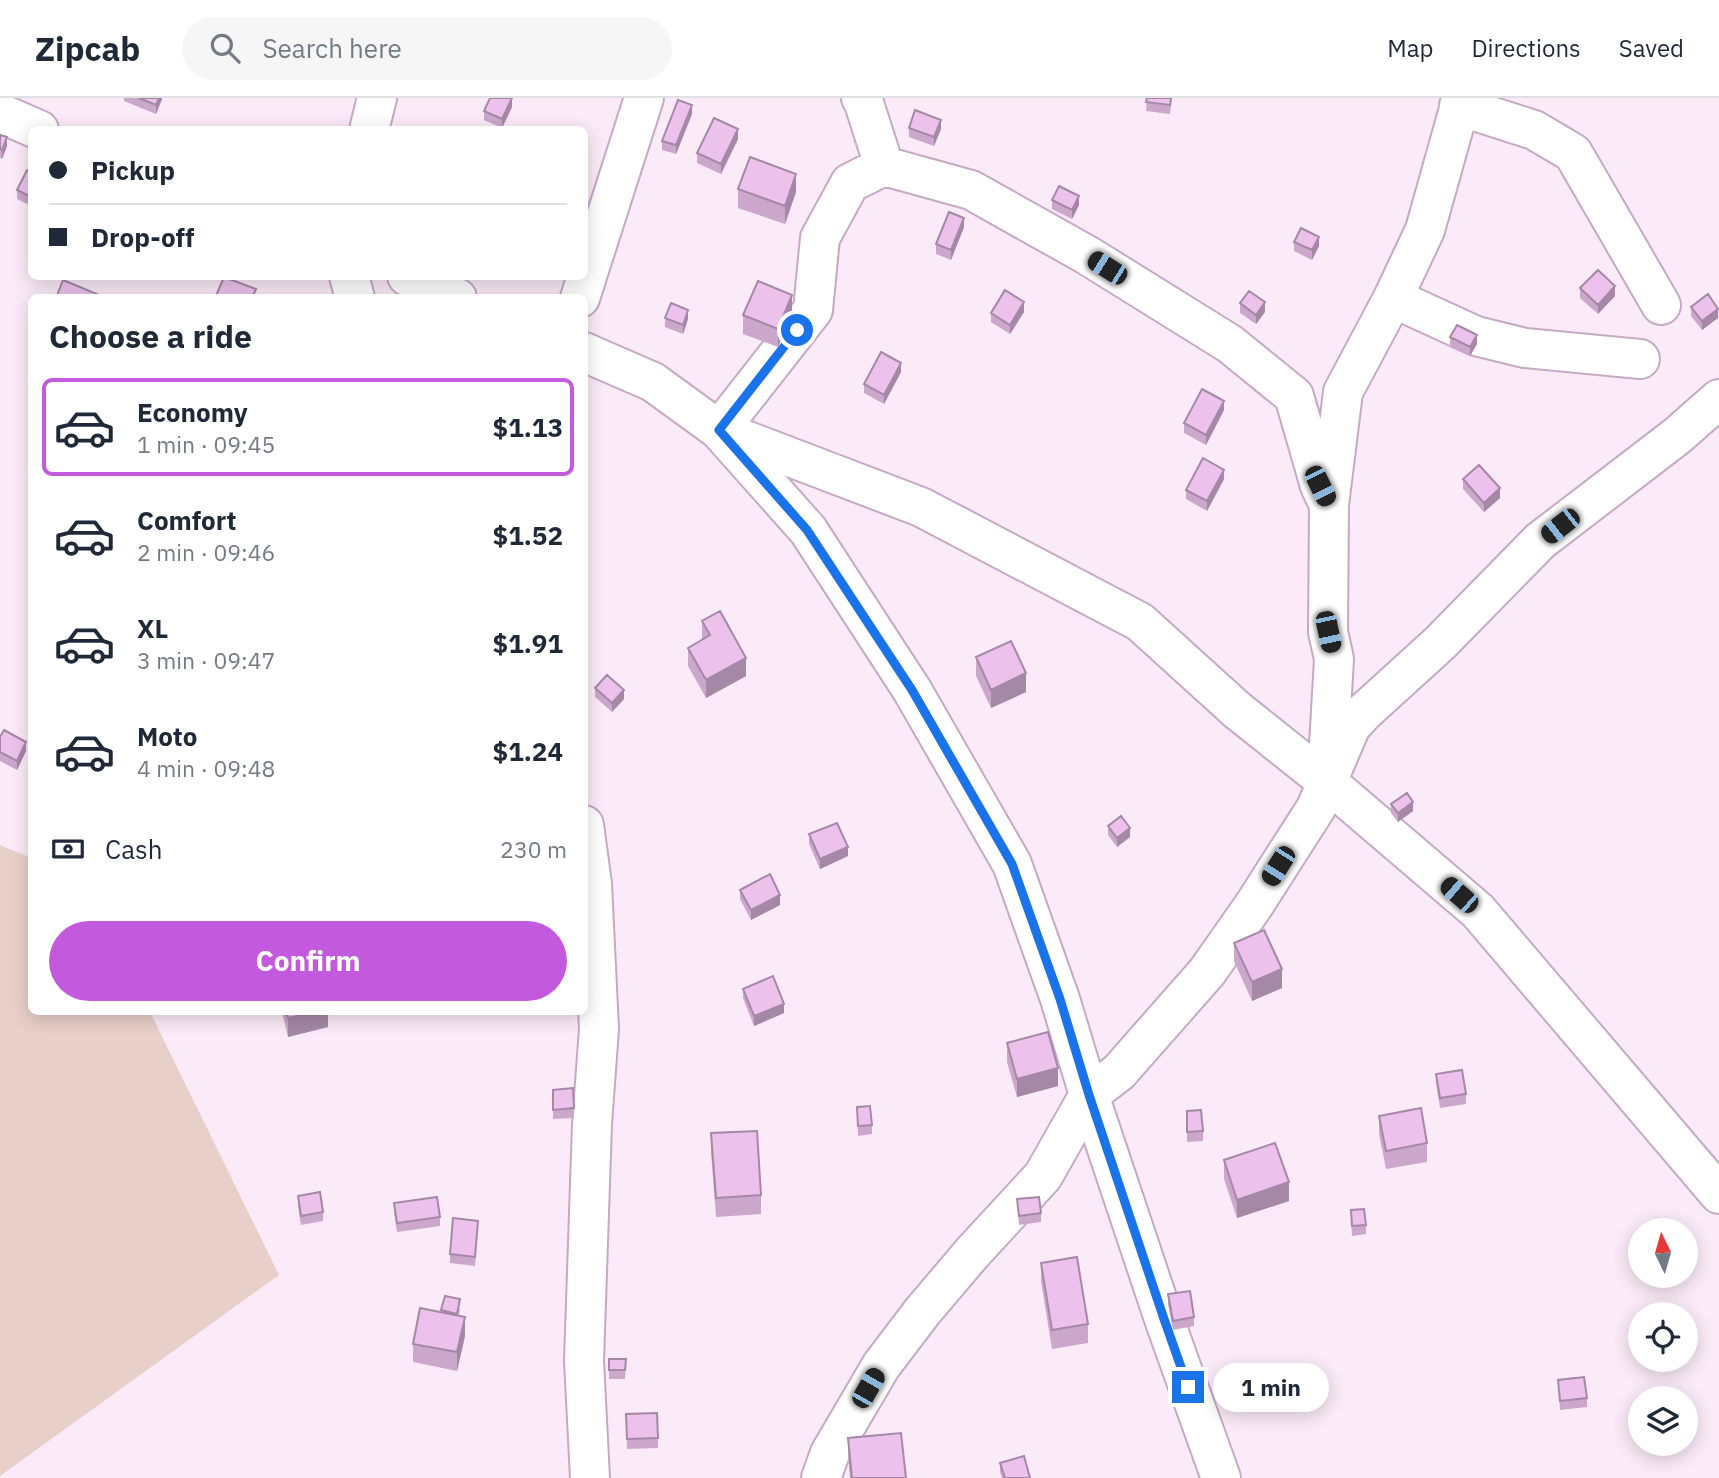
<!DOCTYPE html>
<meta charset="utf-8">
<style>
:root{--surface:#fff;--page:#f6f6f7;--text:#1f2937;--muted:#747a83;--line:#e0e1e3;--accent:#c359dc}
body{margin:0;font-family:"IBM Plex Sans",sans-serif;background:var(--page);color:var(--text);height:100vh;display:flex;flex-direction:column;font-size:26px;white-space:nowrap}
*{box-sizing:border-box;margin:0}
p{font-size:23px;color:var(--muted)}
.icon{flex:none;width:38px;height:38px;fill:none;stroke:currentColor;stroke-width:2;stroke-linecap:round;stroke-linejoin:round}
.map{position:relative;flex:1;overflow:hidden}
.sheet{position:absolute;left:28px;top:196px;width:560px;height:721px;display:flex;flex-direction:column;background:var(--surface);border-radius:10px;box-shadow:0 4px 18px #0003}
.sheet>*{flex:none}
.top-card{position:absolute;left:28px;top:28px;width:560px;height:154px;border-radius:10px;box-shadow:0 4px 18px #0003;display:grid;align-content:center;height:154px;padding:0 21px;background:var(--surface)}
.needle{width:46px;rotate:355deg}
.fabs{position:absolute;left:1628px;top:1120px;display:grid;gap:14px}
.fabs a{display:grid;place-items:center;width:70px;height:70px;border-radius:50%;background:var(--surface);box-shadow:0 4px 18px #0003;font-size:35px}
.end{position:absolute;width:32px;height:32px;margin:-16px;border:9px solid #1a73e8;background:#fff;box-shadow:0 0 0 4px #fff}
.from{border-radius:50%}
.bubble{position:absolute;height:49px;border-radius:24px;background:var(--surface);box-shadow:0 4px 18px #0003;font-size:23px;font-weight:700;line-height:49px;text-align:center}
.car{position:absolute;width:21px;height:42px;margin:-21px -10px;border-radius:9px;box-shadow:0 0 5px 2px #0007;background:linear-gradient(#222 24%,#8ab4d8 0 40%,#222 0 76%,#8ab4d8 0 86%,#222 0)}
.top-card b{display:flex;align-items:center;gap:24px;height:66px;font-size:26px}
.top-card b+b{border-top:2px solid var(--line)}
.top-card i{width:18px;height:18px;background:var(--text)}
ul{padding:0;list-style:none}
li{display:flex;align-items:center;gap:21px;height:98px;margin:0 14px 10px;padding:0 7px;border:4px solid transparent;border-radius:10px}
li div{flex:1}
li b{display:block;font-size:26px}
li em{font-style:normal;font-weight:700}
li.active{border-color:var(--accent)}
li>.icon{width:63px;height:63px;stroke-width:1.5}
h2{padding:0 21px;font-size:32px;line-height:84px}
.pay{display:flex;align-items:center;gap:18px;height:77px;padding:0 21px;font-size:26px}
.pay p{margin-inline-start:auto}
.button{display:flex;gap:14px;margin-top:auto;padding:14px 21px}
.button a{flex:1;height:80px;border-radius:42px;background:var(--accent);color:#fff;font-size:28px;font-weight:700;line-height:80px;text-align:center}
header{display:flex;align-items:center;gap:42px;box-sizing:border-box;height:98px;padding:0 35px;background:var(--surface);border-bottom:2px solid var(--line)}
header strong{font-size:33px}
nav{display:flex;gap:38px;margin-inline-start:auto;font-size:24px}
.search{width:490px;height:63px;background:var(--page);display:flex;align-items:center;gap:18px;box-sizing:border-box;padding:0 24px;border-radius:38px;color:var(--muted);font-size:26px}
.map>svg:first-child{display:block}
.green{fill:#e9cfca}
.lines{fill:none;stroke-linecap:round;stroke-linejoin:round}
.minor-casing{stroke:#c5a9c5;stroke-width:42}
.minor{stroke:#fff;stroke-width:38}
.wall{fill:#cba7cc}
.shaded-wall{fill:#a588a6}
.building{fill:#ecc2ed;stroke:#a588a6;stroke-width:2}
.route{stroke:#1a73e8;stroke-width:9}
</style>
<header>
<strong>Zipcab</strong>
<div class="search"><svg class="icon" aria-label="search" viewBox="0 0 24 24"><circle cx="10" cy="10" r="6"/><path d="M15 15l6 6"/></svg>Search here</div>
<nav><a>Map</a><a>Directions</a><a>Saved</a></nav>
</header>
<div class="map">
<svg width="1719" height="1380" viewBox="0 0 1719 1380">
<rect width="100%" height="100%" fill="#fbebf8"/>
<path class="green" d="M0,747L31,760L32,914H150L279,1177L0,1378Z"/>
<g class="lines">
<g class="minor-casing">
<path id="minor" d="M861,0L863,2L884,68
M1459,8L1534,32L1573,55L1661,207
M0,15L39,32
M369,32L377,0
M349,178L355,200
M407,178L457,200
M580,200L644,0
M1393,200L1476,238L1525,250L1640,261
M584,254L653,284L719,332L921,409L1140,524L1237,612L1326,683L1478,813L1719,1096
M1328,664L1334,561L1328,534L1329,407L1343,294L1393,200L1425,132L1462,0
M584,727L592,786L599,931L592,1026L584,1263L590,1380
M821,1380L830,1355L881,1268L922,1214L972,1155L1043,1078L1089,997L1119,974L1207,874L1254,807L1316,710L1351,628L1363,615L1440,545L1540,443L1677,338L1719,301
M1221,1380L1164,1221L1089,997L1060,901L1012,766L912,592L808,432L719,332L813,212L820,140L850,85L884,68L971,92L1087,157L1230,246L1294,298L1320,388L1329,407"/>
</g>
<use href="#minor" class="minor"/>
</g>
<path class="wall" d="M124,0H162V1L156,16L124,3Z
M1147,0H1172L1170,16L1146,13Z
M512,9L502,30L484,22V13Z
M692,16L676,56L662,52V43Z
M909,30L941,31L934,48L909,39Z
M0,37L7,48L2,61L0,60Z
M738,41L721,76L697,65V55Z
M32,75V107L31,108L17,101V92Z
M738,91L796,94L785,126L738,110Z
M1052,102L1079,107L1072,121L1052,111Z
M964,129L951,162L936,156V146Z
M1294,144L1319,148L1312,162L1294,153Z
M1580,190L1615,198L1598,216L1580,200Z
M1240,205L1265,214L1256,226L1240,215Z
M1691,209L1718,220L1702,232L1691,218Z
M1024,214L1010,236L991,224V215Z
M792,215L778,249L743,236V217Z
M665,220L688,221L683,236L665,229Z
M1450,239L1477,246L1470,258L1450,249Z
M901,274L884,306L864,295V286Z
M1224,312L1206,347L1184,335V325Z
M1224,381L1207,413L1186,401V392Z
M1463,381L1500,400L1484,414L1463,391Z
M702,523L746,578L706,600L688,568V550L702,542Z
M976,559L1026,594L991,610L976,578Z
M595,590L624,601L612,614L595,599Z
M0,639L26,653L17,672L0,663Z
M1391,706L1413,713L1398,724L1391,715Z
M1108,728L1130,739L1117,749L1108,737Z
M809,736L848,758L820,771L809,746Z
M740,792L780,807L751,822L740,801Z
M1234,845L1282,890L1252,903L1234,863Z
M743,891L784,915L754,928L743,900Z
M282,914H328V929L288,939Z
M1007,945L1058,988L1017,999L1007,964Z
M1436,976L1466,996V1006L1440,1010L1436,985Z
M553,992L574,1010V1020L553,1021Z
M857,1009L872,1027V1036L858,1038Z
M1187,1013L1203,1033V1043L1187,1044Z
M1379,1018L1427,1045V1064L1386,1071L1379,1036Z
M711,1035L761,1097V1116L716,1119L711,1054Z
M1224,1062L1289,1103L1237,1120L1224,1081Z
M298,1098L323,1114V1123L301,1127L298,1108Z
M1017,1101L1041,1115V1124L1019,1127Z
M394,1105L440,1119V1128L397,1134L394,1114Z
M1351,1112L1366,1127V1136L1352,1138Z
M478,1132L475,1168L450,1165V1156Z
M1041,1165L1088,1226V1245L1052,1251L1041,1183Z
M1168,1196L1194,1219V1228L1173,1232L1168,1206Z
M445,1198L460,1211L459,1218L465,1238L457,1273L413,1264V1246L441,1214Z
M609,1261H626L625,1281H609Z
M1558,1282L1587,1300V1309L1560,1312Z
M657,1315L658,1350L627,1351L626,1316Z
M848,1340L906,1380H850L848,1359Z
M1000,1365L1030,1380H1002L1000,1374Z"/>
<path class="shaded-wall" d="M159,0H162V1L156,16V7Z
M512,0V9L502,30V21Z
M692,7V16L676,56V47Z
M941,22V31L934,48V39Z
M738,31V41L721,76V66Z
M7,39V48L2,61V52Z
M796,76V94L785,126V108Z
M1079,98V107L1072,121V112Z
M964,120V129L951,162V152Z
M1319,139V148L1312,162V152Z
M1615,188V198L1598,216V207Z
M792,197V215L778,249V231Z
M1024,204V214L1010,236V227Z
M1265,204V214L1256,226V217Z
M1718,211V220L1702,232V223Z
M688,212V221L683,236V227Z
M1477,237V246L1470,258V249Z
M901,265V274L884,306V297Z
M1224,303V312L1206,347V337Z
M1224,372V381L1207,413V403Z
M1500,390V400L1484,414V405Z
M746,560V578L706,600V582Z
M1026,575V594L991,610V592Z
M624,592V601L612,614V605Z
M26,644V653L17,672V663Z
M1413,704V713L1398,724V715Z
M1130,730V739L1117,749V740Z
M848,749V758L820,771V761Z
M780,797V807L751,822V812Z
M1282,871V890L1252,903V884Z
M784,906V915L754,928V918Z
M315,914H328V929L288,939V920Z
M1058,970V988L1017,999V981Z
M1289,1084V1103L1237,1120V1102Z
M465,1219V1238L457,1273V1254Z"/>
<path class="building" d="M139,0H159L156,7Z
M490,0H512L502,21L484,13Z
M1147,0H1171L1170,7L1146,4Z
M678,2L692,7L676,47L662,43Z
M915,12L941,22L934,39L909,30Z
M714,20L738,31L721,66L697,55Z
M0,37L7,39L2,52L0,51Z
M750,59L796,76L785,108L738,91Z
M27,72L32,75L31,99L17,92Z
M1059,88L1079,98L1072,112L1052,102Z
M949,114L964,120L951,152L936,146Z
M1301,130L1319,139L1312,152L1294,144Z
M1598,172L1615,188L1598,207L1580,190Z
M224,179L256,191L252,200H215Z
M63,182L97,196L96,200H56Z
M758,183L792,197L778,231L743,217Z
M1005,192L1024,204L1010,227L991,215Z
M1249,193L1265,204L1256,217L1240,205Z
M1708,196L1718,211L1702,223L1691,209Z
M671,205L688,212L683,227L665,220Z
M1457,227L1477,237L1470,249L1450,239Z
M881,254L901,265L884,297L864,286Z
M1202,291L1224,303L1206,337L1184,325Z
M1203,360L1224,372L1207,403L1186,392Z
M1479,367L1500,390L1484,405L1463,381Z
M720,513L746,560L706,582L688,550L710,537L702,523Z
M1011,543L1026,575L991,592L976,559Z
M607,577L624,592L612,605L595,590Z
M4,632L26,644L17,663L0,654V639Z
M1407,695L1413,704L1398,715L1391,706Z
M1121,718L1130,730L1117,740L1108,728Z
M837,725L848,749L820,761L809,736Z
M770,776L780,797L751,812L740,792Z
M1264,832L1282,871L1252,884L1234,845Z
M773,878L784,906L754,918L743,891Z
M286,914H315L288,920Z
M1048,934L1058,970L1017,981L1007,945Z
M1462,972L1466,996L1440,1000L1436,976Z
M573,990L574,1010L553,1012V992Z
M870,1008L872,1027L858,1028L857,1009Z
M1421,1010L1427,1045L1386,1053L1379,1018Z
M1201,1012L1203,1033L1187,1034V1013Z
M757,1033L761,1097L716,1100L711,1035Z
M1275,1045L1289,1084L1237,1102L1224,1062Z
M320,1094L323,1114L301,1118L298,1098Z
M437,1099L440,1119L397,1125L394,1105Z
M1039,1099L1041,1115L1019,1118L1017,1101Z
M1364,1111L1366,1127L1352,1128L1351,1112Z
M453,1120L478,1123L475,1159L450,1156Z
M1077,1159L1088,1226L1052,1232L1041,1165Z
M1190,1193L1194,1219L1173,1223L1168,1196Z
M445,1198L460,1201L457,1216L441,1212Z
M420,1210L465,1219L457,1254L413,1246Z
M609,1261H626L625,1272H609Z
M1584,1279L1587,1300L1560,1303L1558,1282Z
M657,1315L658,1340L627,1341L626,1316Z
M901,1335L906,1380H852L848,1340Z
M1024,1358L1030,1380H1005L1000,1365Z"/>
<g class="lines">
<path class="route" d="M797,232L719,332L807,432L912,592L1012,766L1060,901L1089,997L1164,1221L1188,1289"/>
</g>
</svg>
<div class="fabs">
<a><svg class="needle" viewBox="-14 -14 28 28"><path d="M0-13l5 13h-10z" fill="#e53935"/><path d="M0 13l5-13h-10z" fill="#747a83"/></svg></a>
<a><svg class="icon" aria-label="locate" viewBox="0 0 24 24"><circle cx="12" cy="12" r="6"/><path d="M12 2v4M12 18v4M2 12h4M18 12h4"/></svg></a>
<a><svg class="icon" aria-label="layers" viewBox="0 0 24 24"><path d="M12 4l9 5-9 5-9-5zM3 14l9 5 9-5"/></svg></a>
</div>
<i class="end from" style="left:797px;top:232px"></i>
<i class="end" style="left:1188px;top:1289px"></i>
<div class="bubble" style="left:1213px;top:1265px;width:116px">1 min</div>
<i class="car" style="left:1107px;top:170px;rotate:302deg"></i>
<i class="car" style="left:1320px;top:388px;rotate:154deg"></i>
<i class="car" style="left:1560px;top:428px;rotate:232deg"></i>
<i class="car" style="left:1328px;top:534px;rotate:168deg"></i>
<i class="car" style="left:1278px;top:768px;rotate:212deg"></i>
<i class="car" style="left:1459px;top:797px;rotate:311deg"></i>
<i class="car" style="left:868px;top:1290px;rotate:30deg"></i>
<div class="top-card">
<b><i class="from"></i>Pickup</b>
<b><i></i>Drop-off</b>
</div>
<section class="sheet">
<h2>Choose a ride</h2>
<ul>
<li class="active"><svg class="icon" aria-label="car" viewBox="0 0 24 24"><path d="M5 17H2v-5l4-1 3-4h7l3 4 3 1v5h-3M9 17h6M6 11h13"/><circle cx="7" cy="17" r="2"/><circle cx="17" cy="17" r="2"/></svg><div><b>Economy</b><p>1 min · 09:45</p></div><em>$1.13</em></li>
<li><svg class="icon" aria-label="car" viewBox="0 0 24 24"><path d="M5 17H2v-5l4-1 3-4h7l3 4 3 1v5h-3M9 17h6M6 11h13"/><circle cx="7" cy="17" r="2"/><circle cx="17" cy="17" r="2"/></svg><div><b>Comfort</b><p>2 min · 09:46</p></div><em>$1.52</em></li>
<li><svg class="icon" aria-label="car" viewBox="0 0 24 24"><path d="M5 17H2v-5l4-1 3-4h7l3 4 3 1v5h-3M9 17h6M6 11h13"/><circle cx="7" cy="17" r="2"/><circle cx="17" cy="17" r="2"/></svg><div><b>XL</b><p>3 min · 09:47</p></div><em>$1.91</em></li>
<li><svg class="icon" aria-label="car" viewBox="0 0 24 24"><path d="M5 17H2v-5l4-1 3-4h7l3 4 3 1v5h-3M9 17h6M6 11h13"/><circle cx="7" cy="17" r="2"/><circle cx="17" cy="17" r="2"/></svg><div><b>Moto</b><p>4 min · 09:48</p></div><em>$1.24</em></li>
</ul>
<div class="pay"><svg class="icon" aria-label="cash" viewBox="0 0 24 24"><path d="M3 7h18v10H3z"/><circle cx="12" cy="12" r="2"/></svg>Cash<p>230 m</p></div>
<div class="button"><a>Confirm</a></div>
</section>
</div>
